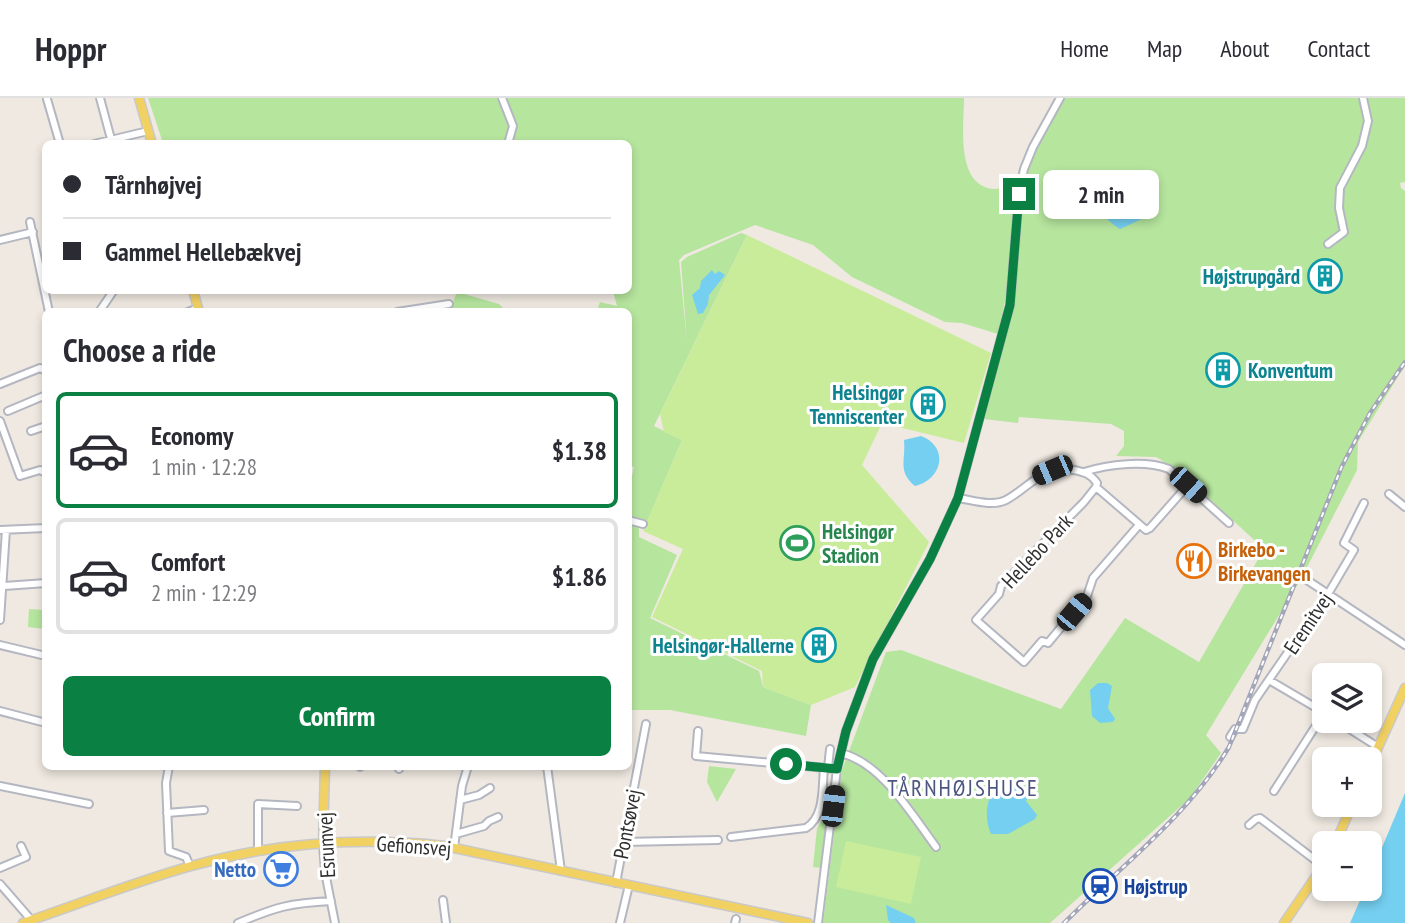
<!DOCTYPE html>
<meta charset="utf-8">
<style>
:root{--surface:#fff;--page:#f2f2f3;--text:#2b2b33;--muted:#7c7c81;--line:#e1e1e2;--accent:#0b8043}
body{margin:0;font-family:"PT Sans Narrow",sans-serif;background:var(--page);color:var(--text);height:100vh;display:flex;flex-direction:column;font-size:26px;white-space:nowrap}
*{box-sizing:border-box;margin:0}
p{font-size:23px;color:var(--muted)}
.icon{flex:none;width:38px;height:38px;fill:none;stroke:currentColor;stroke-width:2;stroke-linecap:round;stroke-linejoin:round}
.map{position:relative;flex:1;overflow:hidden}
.side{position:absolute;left:42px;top:210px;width:590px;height:462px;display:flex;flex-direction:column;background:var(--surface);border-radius:10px;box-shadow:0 4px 10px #0003}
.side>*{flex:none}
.top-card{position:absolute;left:42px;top:42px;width:590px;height:154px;border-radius:10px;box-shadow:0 4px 10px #0003;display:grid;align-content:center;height:154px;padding:0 21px;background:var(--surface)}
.controls{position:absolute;left:1312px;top:565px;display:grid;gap:14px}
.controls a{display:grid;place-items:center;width:70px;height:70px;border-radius:10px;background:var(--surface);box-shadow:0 4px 10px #0003;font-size:35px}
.end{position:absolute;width:32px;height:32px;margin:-16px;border:9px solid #0b8043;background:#fff;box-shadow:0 0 0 4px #fff}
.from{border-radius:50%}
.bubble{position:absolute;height:49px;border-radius:10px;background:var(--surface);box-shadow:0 4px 10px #0003;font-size:23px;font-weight:600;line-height:49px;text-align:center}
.car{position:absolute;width:21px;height:42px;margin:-21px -10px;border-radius:9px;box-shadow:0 0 5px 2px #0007;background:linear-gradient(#222 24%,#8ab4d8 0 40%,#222 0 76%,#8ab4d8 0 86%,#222 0)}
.top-card b{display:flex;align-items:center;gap:24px;height:66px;font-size:26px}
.top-card b+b{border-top:2px solid var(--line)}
.top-card i{width:18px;height:18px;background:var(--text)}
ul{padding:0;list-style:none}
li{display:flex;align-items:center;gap:21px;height:116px;margin:0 14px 10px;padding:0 7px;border:4px solid var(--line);border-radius:10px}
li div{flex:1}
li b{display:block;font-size:26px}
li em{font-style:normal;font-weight:600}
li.current{border-color:var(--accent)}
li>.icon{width:63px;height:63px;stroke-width:1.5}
h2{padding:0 21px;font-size:32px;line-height:84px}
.cta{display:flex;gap:14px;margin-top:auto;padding:14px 21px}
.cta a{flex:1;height:80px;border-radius:10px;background:var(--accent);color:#fff;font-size:28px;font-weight:600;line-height:80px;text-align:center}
header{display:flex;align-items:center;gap:42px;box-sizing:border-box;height:98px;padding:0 35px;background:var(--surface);border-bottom:2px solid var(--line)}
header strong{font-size:33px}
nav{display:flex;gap:38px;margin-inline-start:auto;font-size:24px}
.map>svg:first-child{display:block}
.green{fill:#b6e59e}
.pitch{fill:#c9ec9a}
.water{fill:#75cff0}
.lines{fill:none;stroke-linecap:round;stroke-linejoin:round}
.minor-casing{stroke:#b4b7c1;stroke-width:10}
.major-casing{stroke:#c9c9c9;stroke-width:11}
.minor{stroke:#fff;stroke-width:6}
.major{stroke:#f2d163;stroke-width:8}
.rail-casing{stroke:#a3a6b8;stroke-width:4.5}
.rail{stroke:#fff;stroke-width:2;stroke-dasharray:5;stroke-linecap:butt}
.route{stroke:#0b8043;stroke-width:9}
.labels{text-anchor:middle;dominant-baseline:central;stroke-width:6;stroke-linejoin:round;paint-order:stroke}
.culture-label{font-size:21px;font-weight:bold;fill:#0d838f;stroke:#fff;text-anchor:end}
.leisure-label{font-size:21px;font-weight:bold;fill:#27864d;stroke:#fff;text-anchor:start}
.food-label{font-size:21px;font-weight:bold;fill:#c56008;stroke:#fff;text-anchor:start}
.street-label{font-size:21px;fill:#2e2e2e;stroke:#fff}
.shop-label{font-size:21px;font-weight:bold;fill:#366cbe;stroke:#fff;text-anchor:end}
.transit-label{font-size:21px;font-weight:bold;fill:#164399;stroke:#fff;text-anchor:start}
.neighbourhood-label{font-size:23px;letter-spacing:2px;fill:#4d5680;stroke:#fff}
</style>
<header>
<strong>Hoppr</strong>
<nav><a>Home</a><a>Map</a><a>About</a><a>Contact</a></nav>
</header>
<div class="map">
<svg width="1405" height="825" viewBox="0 0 1405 825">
<rect width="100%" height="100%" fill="#efe9e1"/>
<path class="green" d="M148,0H964C964,27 955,87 993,91C999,91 1004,89 1010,89L1015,95L1008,189L998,236L962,225L945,224L852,179L813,147L755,127L684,157L679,162L687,244L681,164L687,159L741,135L747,137L654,328L682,342L647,424L628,417V396L634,369L628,367V214L597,213L600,204L617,208L613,193L628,192V46L163,45Z
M1065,0H1405V84L1400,85L1401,90L1405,93V267L1358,344L1357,372L1301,481L1206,637L1221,655L1190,700L1050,825H823L842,672L886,554L901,552L1061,611L1125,520L1199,564L1264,451L1177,371L1156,359L1116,358L1124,348V333L1111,326L1019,319L1018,325L984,321L1013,209L1021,103L1028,67Z
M457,194L499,206L506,213L449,214Z
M628,426L639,428V439L677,457L650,520L759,573L763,589L811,607L806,638L670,612H628Z
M29,511L45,512V531L28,529Z
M709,668L736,671L717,704L707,684Z
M826,719L821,770L813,769L817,730L823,720Z"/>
<path class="pitch" d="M747,137L991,255L964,345L882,325L862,367L929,444L855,589L811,607L763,589L762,573L652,519L683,451L643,433L682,342L664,334L660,316Z
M846,743L921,759L911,806L836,789Z"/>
<path class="water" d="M1100,106L1141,111L1144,116L1142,121L1120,131C1114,128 1100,115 1096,109Z
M712,172L715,176L719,173L725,177L709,197L708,206L703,215L698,216L692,197L700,190L701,183Z
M921,338C950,349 942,382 915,388C897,373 906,362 904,342Z
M1098,585H1107L1112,588L1108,610L1115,621L1113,624L1100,625L1092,618L1090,592Z
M1010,682L1024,689L1028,700L1026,703L1037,717L1035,721L1008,736H991C983,717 987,700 998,684Z
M1405,695V825H1350L1365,791H1370V778Z
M886,807L914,820L916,825H891L888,822Z"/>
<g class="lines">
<g class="minor-casing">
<path id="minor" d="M100,0L111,41
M502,0L513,28L508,46
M47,1L60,46
M94,46L148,33
M30,124L49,214
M0,142L33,134
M1328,146L1344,134L1339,110L1340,90L1362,48L1368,23L1363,0
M99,214L114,192
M188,214L198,210
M397,214L449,206
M0,286L40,270L46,273
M8,313L46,297
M0,323L20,378L40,372L46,375
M31,333L46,328
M1084,374C1109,366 1145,362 1169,371L1229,425
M1096,389L1146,432L1150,430L1188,387
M1389,396L1405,409
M958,400C972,402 992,409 1006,402C1030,389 1043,366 1074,372C1084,374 1091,376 1097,385L1096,389L1084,404L1001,488L999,496L976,522L1024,564L1042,543L1048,545L1087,498L1093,480L1139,427
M628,422L643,426
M0,432L46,430
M1304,480L1405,547
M4,488L46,485
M0,522L6,432
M0,547L46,558
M1269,582L1325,615
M0,613L46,625
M1337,623L1378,649
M698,633L696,658L837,671
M1230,639L1235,631H1243L1255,602L1328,496L1354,452L1344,445L1364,405
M841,655C882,665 912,717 936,749
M169,668L166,685L169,753L186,759L190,768
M360,668V669
M399,668V671
M547,668L561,773
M828,670L830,651
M0,688L89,706
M1274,693L1324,615
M460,702L479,697L490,690
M167,715L204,712
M1249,727L1256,721L1260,720L1323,768
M456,736L484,728L489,723L498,719
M731,739L806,730C825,718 822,690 824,670
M623,744L718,742
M323,746L325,774L335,825
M454,750L462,688L468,668
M258,753V706L297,708
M0,770L26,759L21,748
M616,785L646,626
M0,786L33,824
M443,802L446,825
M238,825C276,809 290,805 331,803
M620,825L629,787
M735,825L736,821
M818,825L837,671L846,633L873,561L930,461L958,400L1010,207L1019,96L1024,71L1033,49L1060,0"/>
</g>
<g class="major-casing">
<path id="major" d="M139,0L152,46
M193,192L199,214
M1370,667L1405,590
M323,746L325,668
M1335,746L1352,707
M23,825C79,806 134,784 191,768C273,745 361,739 445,748L808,825
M1284,825L1325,765"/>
</g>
<use href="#minor" class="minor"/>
<use href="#major" class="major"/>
<g class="rail-casing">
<path id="rail" d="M1064,825C1121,768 1187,719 1229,649L1342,368L1370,315L1405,264"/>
</g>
<use href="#rail" class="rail"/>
</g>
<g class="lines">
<path class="route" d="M786,666L837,671L846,633L873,561L930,461L958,400L1010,207L1019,96"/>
</g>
<defs>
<g id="building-ring" transform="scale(1.75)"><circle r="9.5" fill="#fff" stroke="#0f9aa8" stroke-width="1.5"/><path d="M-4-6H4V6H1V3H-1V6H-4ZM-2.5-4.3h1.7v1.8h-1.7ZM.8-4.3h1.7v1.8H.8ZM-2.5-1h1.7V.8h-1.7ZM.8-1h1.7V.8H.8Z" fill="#0f9aa8"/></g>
<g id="stadium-ring" transform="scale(1.75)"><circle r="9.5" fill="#fff" stroke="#2e9e5b" stroke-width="1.5"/><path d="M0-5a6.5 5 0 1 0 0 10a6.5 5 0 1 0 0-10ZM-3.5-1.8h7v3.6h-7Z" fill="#2e9e5b"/></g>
<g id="restaurant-ring" transform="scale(1.75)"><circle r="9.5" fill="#fff" stroke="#e8710a" stroke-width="1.5"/><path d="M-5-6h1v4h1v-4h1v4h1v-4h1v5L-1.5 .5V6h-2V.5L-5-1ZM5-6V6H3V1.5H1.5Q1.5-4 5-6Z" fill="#e8710a"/></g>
<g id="supermarket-ring" transform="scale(1.75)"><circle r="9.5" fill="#fff" stroke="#3f7fe0" stroke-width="1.5"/><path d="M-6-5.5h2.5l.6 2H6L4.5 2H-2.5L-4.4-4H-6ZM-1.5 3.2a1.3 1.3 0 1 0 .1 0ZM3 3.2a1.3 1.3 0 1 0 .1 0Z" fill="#3f7fe0"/></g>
<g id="station-ring" transform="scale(1.75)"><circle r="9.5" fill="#fff" stroke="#1a4fb4" stroke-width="1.5"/><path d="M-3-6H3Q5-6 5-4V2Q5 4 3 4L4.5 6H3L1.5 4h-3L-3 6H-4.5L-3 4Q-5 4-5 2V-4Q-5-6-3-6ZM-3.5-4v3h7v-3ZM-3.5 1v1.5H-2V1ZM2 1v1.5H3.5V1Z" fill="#1a4fb4"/></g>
</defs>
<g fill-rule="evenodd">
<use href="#building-ring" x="1325" y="178"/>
<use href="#building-ring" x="1223" y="272"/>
<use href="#building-ring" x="928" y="306"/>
<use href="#stadium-ring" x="797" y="445"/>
<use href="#restaurant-ring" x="1194" y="463"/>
<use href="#building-ring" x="819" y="547"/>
<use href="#supermarket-ring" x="281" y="771"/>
<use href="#station-ring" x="1100" y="788"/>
</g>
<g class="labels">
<g class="culture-label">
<text x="1300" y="178">Højstrupgård</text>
<text x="1248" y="272" text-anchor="start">Konventum</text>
<text x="904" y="294">Helsingør<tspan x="904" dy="24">Tenniscenter</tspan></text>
<text x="794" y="547">Helsingør-Hallerne</text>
</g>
<g class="leisure-label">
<text x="822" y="433">Helsingør<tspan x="822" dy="24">Stadion</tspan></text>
</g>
<g class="food-label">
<text x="1218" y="451">Birkebo -<tspan x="1218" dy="24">Birkevangen</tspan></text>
</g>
<g class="street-label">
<text transform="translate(1037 453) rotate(-47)">Hellebo Park</text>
<text transform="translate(1308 525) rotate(-56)">Eremitvej</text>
<text transform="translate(627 726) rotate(-79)">Pontsøvej</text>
<text transform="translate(326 747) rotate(-93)">Esrumvej</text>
<text transform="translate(414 748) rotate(4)">Gefionsvej</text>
</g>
<g class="shop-label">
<text x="256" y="771">Netto</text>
</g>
<g class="transit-label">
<text x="1124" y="788">Højstrup</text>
</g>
<g class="neighbourhood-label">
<text x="963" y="689">TÅRNHØJSHUSE</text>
</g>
</g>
</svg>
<div class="controls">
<a><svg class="icon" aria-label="layers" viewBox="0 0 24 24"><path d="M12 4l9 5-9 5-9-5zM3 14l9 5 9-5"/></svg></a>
<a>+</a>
<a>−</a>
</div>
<i class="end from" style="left:786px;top:666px"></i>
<i class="end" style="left:1019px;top:96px"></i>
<div class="bubble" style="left:1043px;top:72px;width:116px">2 min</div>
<i class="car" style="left:1052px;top:372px;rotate:247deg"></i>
<i class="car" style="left:1188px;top:387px;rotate:132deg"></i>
<i class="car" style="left:1074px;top:514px;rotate:40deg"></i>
<i class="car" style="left:833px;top:708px;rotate:7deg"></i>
<div class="top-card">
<b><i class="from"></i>Tårnhøjvej</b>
<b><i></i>Gammel Hellebækvej</b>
</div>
<section class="side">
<h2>Choose a ride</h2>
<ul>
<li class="current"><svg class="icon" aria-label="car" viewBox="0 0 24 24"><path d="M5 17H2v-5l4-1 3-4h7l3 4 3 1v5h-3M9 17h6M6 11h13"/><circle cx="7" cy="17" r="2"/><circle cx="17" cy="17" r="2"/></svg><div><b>Economy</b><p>1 min · 12:28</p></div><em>$1.38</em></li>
<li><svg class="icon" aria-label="car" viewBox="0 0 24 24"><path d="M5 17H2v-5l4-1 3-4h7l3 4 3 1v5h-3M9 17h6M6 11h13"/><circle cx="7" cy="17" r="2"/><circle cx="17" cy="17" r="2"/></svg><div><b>Comfort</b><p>2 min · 12:29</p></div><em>$1.86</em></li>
</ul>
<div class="cta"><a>Confirm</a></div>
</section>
</div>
